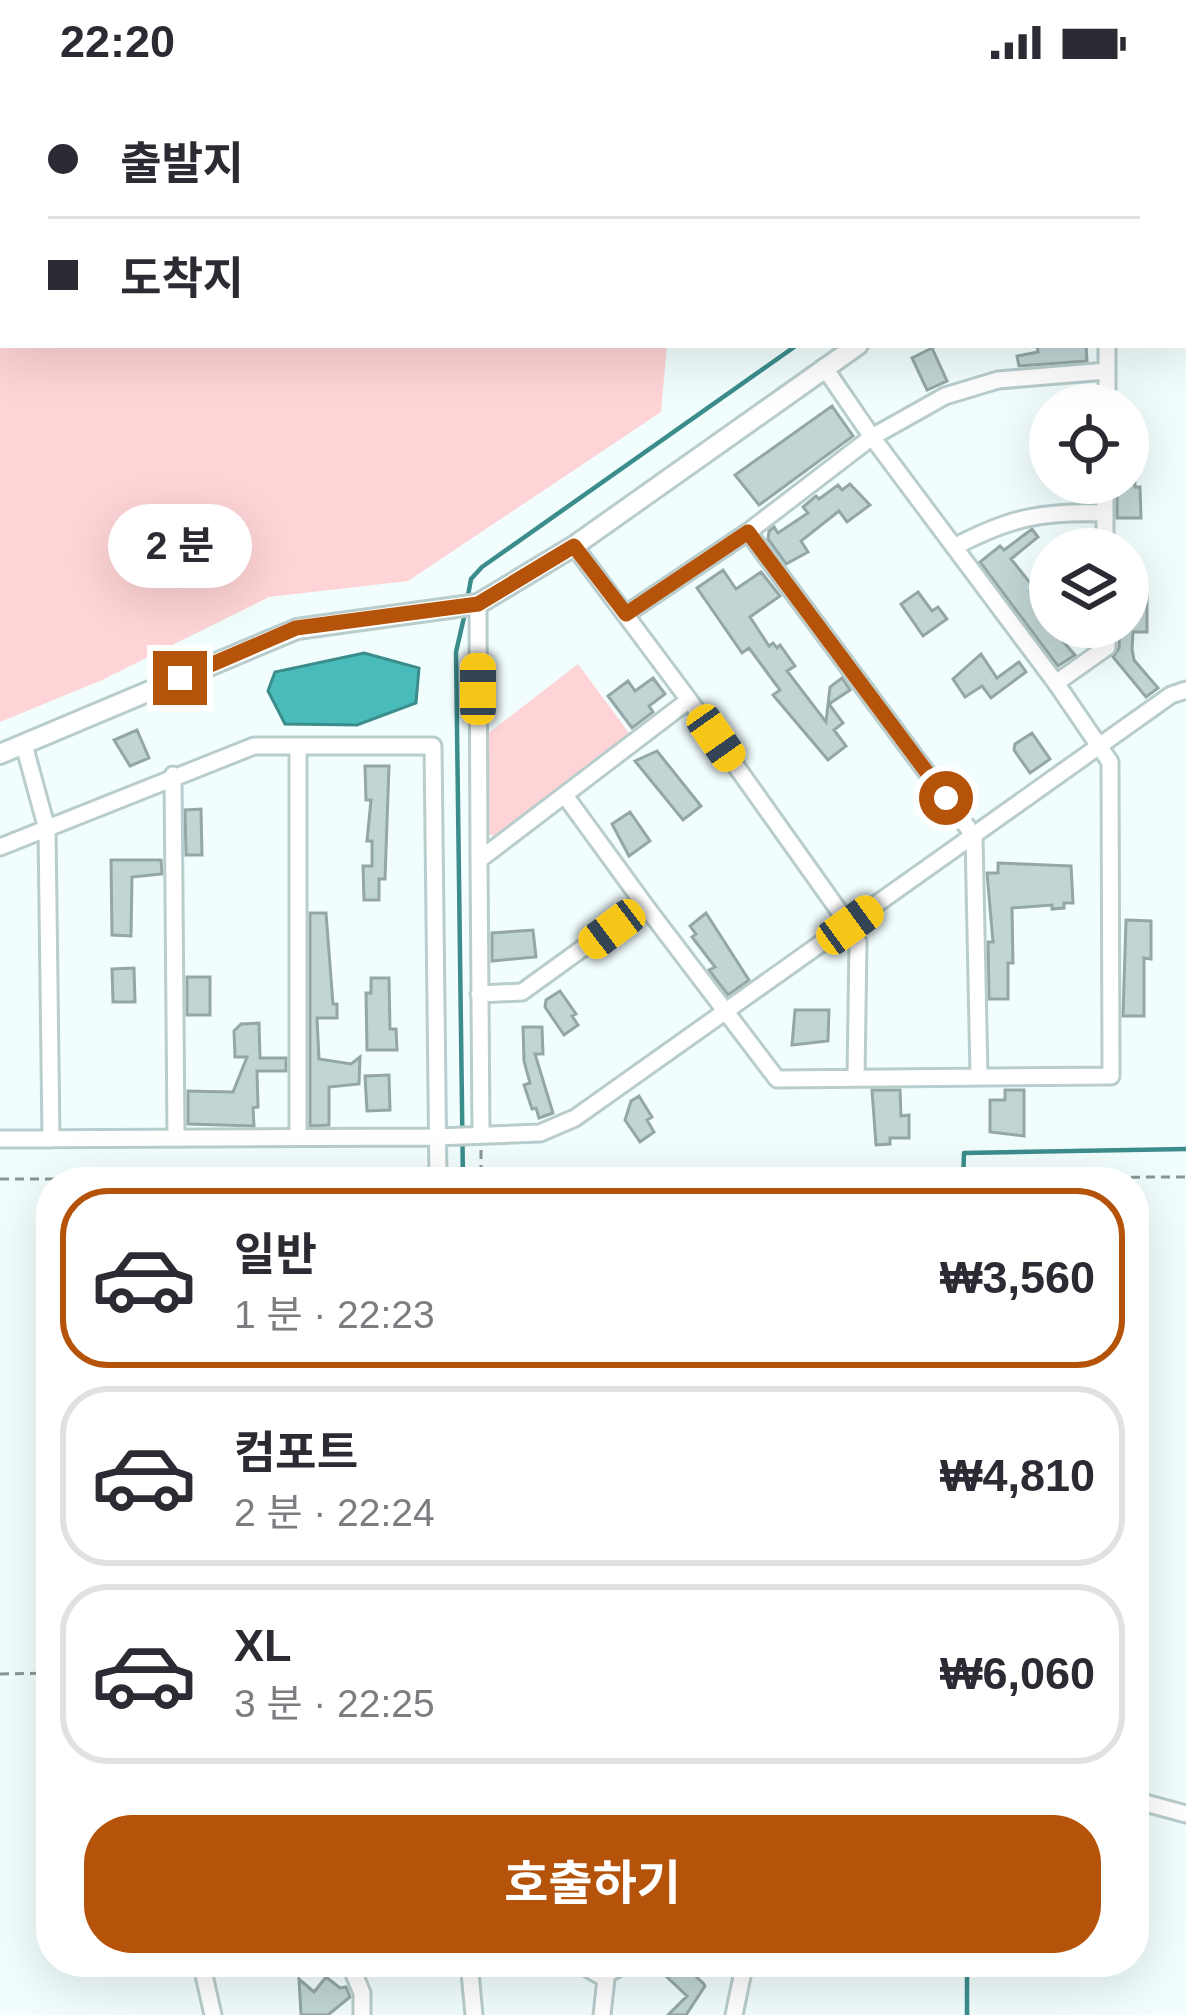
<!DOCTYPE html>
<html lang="ko">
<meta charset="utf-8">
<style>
:root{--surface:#fff;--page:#f2f2f3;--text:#2b2b33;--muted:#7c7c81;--line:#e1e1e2;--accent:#b45309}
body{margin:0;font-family:Helvetica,"Noto Sans KR",sans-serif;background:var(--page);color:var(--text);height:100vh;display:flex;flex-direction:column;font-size:45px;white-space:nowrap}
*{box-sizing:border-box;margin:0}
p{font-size:39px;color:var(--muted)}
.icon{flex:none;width:66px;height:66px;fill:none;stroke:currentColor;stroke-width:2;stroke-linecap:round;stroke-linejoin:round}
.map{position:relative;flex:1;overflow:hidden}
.sheet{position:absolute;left:36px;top:1083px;width:1113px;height:810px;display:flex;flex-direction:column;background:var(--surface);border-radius:48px;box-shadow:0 12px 48px #0002}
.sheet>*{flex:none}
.guide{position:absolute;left:0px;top:0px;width:1188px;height:264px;box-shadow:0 12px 48px #0002;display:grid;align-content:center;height:264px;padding:0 48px;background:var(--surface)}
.buttons{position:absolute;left:1029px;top:300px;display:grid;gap:24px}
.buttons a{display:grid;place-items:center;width:120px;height:120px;border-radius:50%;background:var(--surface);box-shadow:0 12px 48px #0002;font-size:60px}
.end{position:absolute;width:54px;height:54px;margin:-27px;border:15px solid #b45309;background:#fff;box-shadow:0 0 0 6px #fff}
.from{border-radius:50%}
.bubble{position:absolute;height:84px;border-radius:42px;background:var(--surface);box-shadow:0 12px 48px #0002;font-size:39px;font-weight:700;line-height:84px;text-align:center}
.car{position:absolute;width:36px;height:72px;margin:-36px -18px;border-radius:15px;box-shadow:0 0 9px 3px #0007;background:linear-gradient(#f5c518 24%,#345 0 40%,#f5c518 0 76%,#345 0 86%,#f5c518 0)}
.guide b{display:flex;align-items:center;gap:42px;height:114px;font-size:45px}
.guide b+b{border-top:3px solid var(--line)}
.guide i{width:30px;height:30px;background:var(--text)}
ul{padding:21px 0 0;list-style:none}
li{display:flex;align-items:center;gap:36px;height:180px;margin:0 24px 18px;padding:0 24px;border:6px solid var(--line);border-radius:48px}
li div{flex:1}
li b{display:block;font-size:45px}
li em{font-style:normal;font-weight:700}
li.selected{border-color:var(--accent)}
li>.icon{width:108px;height:108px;stroke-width:1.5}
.button{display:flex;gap:24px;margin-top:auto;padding:24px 48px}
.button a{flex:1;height:138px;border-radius:48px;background:var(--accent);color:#fff;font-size:48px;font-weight:700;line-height:138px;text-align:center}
.status{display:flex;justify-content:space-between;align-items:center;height:84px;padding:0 60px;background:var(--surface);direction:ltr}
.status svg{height:33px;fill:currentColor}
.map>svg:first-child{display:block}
.green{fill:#fed4d6}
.water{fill:#49bbba;stroke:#3b8d8c;stroke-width:3}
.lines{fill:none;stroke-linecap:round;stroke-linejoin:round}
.stream{stroke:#3b8d8c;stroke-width:4.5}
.building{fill:#c1d5d4;stroke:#94a7a6;stroke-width:3}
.service-casing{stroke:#b9cdcd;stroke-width:14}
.minor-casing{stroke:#b9cdcd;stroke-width:21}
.tertiary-casing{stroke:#b9cdcd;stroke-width:24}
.path{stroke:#8b9595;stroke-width:3;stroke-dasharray:9 6;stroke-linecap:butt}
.service{stroke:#fff;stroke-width:8}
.minor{stroke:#fff;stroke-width:15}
.tertiary{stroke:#fff;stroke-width:18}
.route{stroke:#b45309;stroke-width:15}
</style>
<div class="status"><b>22:20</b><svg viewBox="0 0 49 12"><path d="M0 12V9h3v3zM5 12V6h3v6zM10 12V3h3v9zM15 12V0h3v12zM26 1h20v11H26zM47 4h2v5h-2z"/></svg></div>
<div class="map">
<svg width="1186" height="1931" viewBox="0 0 1186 1931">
<rect width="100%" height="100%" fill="#f2fefe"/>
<path class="green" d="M0,0H745V3H3V261H667L661,328L408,497L269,513L102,596L0,638Z
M578,580L632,653L498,755L488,749L486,651Z"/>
<path class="water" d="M364,569L419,584L416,619L357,641L285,640L268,607L275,588Z"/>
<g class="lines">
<path class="stream" d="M1185,165H1186
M467,517L471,495L482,483L797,261
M463,1098L456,568L465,529
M963,1098L964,1069L1186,1065
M967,1878V1931"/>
</g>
<path class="building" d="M1037,261H1086L1087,277L1019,282L1017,272L1038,268Z
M932,264L947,297L927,306L912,274Z
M832,322L853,352L759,421L735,391Z
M1117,399H1135V403H1140L1141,434H1117Z
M850,400L870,421L847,438L839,427L801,457L808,468L786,480L768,455L769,447L774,443L778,449L808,429L803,423L816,412L819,415L838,401L842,406Z
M1032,445L1038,453L1011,475L1035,505L1030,508L1050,536V543L1075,571L1058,582L980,478L1000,462L1004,466Z
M723,486L736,505L761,488L780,512L750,533L769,562L773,559L777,564L780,561L795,582L787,587L826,638L830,603L842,594L850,606L829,620L843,639L834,646L846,662L828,676L773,611L780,606L749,564L742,569L697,504Z
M1128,500H1147V548H1133L1132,565L1134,576L1158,604L1146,613L1113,573L1119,564L1120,543H1128Z
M918,508L932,527L938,523L947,535L923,552L901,520Z
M981,570L997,594L1019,578L1026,588L991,614L982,602L965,613L953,595Z
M653,594L665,610L649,622L653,628L632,644L608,612L628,597L635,607Z
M137,646L149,674L130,682L114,656Z
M1032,649L1050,675L1030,689L1014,666L1015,660Z
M657,667L701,722L683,736L635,677Z
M365,682H389L385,795H379V816H364L363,782H372V757H367L371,716H366Z
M201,725L202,771H186L185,726Z
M630,728L650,757L629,772L612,740Z
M111,776H161L162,790L132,793L131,852L112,851Z
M998,779L1071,782L1073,819H1064V824L1052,825V821L1012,824L1013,879H1008V915H989L988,858H993L987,789H998Z
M310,829H326L333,920H337V934H317L319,975L351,980L360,973L359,1000L329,1003V1041L310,1042Z
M706,829L749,896L728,911L709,886L715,883L692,853L696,850L690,842Z
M1126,836L1151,837V875L1144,874V932H1123Z
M533,846L536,873L492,877V849Z
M134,884L135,918H113L112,885Z
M187,893H210V931H187Z
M371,894H389L390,945H396L397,966H367L366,909H371Z
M560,907L576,930L572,932L578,941L564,951L545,923L546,916Z
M795,926H829L828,957L792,961Z
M259,939L260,974H286V987H257L258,1023L253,1024L254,1042L188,1040V1007L233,1008L247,973H235L234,947L241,940Z
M523,943H542L543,970H535L553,1029L539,1034L536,1024L532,1025L524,1001L530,999L524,977Z
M389,991L390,1026L367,1027L365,992Z
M872,1006H900L901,1032L909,1031V1054H890V1060L876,1061Z
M1005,1006H1024V1052L990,1048V1016H1005Z
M639,1012L652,1033L647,1036L654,1048L640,1058L625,1036L631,1017Z
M651,1878H680L703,1899L705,1902L686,1931H668L687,1912Z
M326,1893L340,1904L346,1903L350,1913L328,1931H301L299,1895L314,1908Z"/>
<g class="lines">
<g class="service-casing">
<path id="service" d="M297,1878L304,1883L324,1878
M607,1894L636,1878"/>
</g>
<g class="minor-casing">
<path id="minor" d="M879,0V3
M1018,0V3
M1107,261V287
M1105,399V465
M748,448L974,752L979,992
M574,462L689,616
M954,463C1009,434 1041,427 1104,429
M478,520L479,776
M626,530L748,448L872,353L824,283
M1056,599L1107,563V543
M24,661L47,745L51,1055
M173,691L176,1053
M566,713L644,820
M0,763L254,662H433L438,1095
M479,910L522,908L644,820L777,995L1111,992L1110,678L1056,599L872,353L945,312L998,296L1107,287V321
M481,1051L479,776L689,616L849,841L858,858L856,993
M298,1053V662
M0,1055L436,1053L540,1049L575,1034L1171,611L1186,606
M1134,1716L1186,1730
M201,1878L213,1931
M349,1878L362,1909V1931
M469,1878L474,1931
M556,1878L585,1883L606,1895L602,1931
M734,1931L745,1878"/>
</g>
<g class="tertiary-casing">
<path id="tertiary" d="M790,0V3
M1185,198H1186
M0,670L297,545L478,520L574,462L858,261"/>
</g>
<path class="path" d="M481,1066V1093
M0,1095H422
M456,1095L1186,1093
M0,1590L51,1589"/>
<use href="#service" class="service"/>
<use href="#minor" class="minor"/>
<use href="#tertiary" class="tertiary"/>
</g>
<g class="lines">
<path class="route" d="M180,594L296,544L478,520L574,462L626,530L748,448L946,714"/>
</g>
</svg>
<div class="buttons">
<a><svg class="icon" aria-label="locate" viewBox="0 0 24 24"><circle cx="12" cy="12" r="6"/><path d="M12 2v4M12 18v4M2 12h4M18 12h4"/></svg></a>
<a><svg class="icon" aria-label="layers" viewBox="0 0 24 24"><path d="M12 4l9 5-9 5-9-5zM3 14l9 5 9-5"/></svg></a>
</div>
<i class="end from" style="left:946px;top:714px"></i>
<i class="end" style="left:180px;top:594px"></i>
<div class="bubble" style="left:108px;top:420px;width:144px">2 분</div>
<i class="car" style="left:478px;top:605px;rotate:0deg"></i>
<i class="car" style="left:716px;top:654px;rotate:145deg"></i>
<i class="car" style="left:850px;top:841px;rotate:54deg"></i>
<i class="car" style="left:612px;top:845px;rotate:233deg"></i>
<div class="guide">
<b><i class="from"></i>출발지</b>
<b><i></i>도착지</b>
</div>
<section class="sheet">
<ul>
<li class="selected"><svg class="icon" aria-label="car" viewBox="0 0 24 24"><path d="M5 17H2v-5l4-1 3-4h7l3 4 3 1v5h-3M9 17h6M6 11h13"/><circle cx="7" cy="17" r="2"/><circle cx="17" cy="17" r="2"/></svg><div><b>일반</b><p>1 분 · 22:23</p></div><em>₩3,560</em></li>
<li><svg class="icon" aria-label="car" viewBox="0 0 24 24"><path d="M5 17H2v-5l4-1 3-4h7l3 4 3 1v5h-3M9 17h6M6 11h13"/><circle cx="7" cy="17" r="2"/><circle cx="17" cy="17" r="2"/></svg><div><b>컴포트</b><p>2 분 · 22:24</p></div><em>₩4,810</em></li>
<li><svg class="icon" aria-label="car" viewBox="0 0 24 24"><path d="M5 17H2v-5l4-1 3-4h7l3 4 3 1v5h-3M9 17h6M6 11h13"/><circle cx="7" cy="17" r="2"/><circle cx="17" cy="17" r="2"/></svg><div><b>XL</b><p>3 분 · 22:25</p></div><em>₩6,060</em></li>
</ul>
<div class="button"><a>호출하기</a></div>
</section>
</div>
